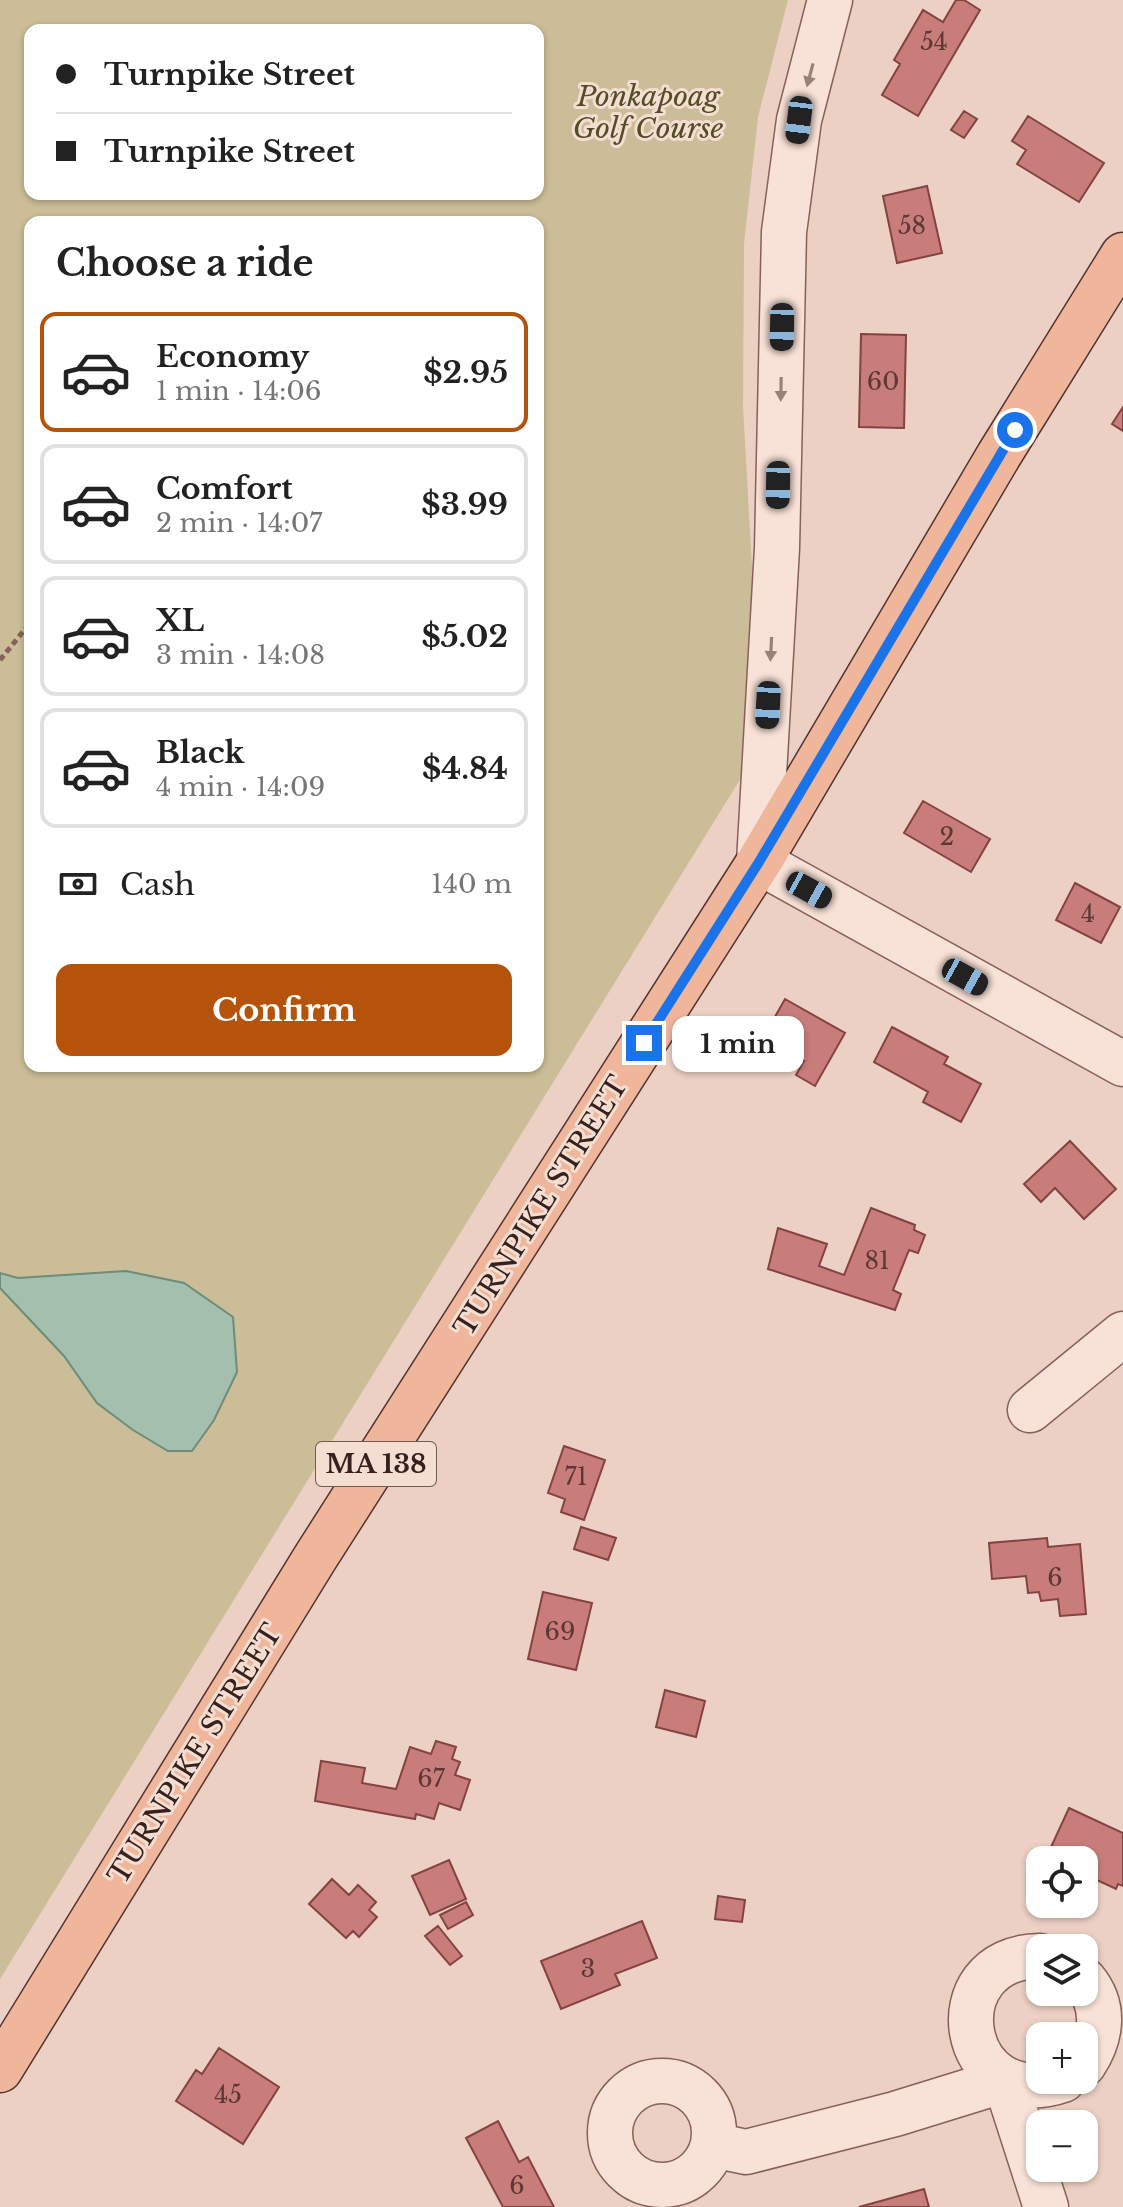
<!DOCTYPE html>
<meta charset="utf-8">
<style>
:root{--surface:#fff;--page:#f2f2f2;--text:#222;--muted:#767676;--line:#e0e0e0;--accent:#b45309}
body{margin:0;font-family:"Libre Baskerville",serif;background:var(--page);color:var(--text);height:100vh;display:flex;flex-direction:column;font-size:30px;white-space:nowrap}
*{box-sizing:border-box;margin:0}
p{font-size:26px;color:var(--muted)}
.icon{flex:none;width:44px;height:44px;fill:none;stroke:currentColor;stroke-width:2;stroke-linecap:round;stroke-linejoin:round}
.map{position:relative;flex:1;overflow:hidden}
.details{position:absolute;left:24px;top:216px;width:520px;height:856px;display:flex;flex-direction:column;background:var(--surface);border-radius:16px;box-shadow:0 2px 6px #0004}
.details>*{flex:none}
.hud{position:absolute;left:24px;top:24px;width:520px;height:176px;border-radius:16px;box-shadow:0 2px 6px #0004;display:grid;align-content:center;height:176px;padding:0 32px;background:var(--surface)}
.fabs{position:absolute;left:1026px;top:1846px;display:grid;gap:16px}
.fabs a{display:grid;place-items:center;width:72px;height:72px;border-radius:16px;background:var(--surface);box-shadow:0 2px 6px #0004;font-size:40px}
.end{position:absolute;width:36px;height:36px;margin:-18px;border:10px solid #1a73e8;background:#fff;box-shadow:0 0 0 4px #fff}
.from{border-radius:50%}
.bubble{position:absolute;height:56px;border-radius:16px;background:var(--surface);box-shadow:0 2px 6px #0004;font-size:26px;font-weight:700;line-height:56px;text-align:center}
.car{position:absolute;width:24px;height:48px;margin:-24px -12px;border-radius:10px;box-shadow:0 0 6px 2px #0007;background:linear-gradient(#222 24%,#8ab4d8 0 40%,#222 0 76%,#8ab4d8 0 86%,#222 0)}
.hud b{display:flex;align-items:center;gap:28px;height:76px;font-size:30px}
.hud b+b{border-top:2px solid var(--line)}
.hud i{width:20px;height:20px;background:var(--text)}
ul{padding:0;list-style:none}
li{display:flex;align-items:center;gap:24px;height:120px;margin:0 16px 12px;padding:0 16px;border:4px solid var(--line);border-radius:16px}
li div{flex:1}
li b{display:block;font-size:30px}
li em{font-style:normal;font-weight:700}
li.current{border-color:var(--accent)}
li>.icon{width:72px;height:72px;stroke-width:1.5}
h2{padding:0 32px;font-size:36px;line-height:96px}
.pay{display:flex;align-items:center;gap:20px;height:88px;padding:0 32px;font-size:30px}
.pay p{margin-inline-start:auto}
.primary-button{display:flex;gap:16px;margin-top:auto;padding:16px 32px}
.primary-button a{flex:1;height:92px;border-radius:16px;background:var(--accent);color:#fff;font-size:32px;font-weight:700;line-height:92px;text-align:center}
.map>svg:first-child{display:block}
.green{fill:#cabd97;fill-rule:evenodd}
.water{fill:#a5bfae;stroke:#6c8d79;stroke-width:2}
.building{fill:#c97d7a;stroke:#844241;stroke-width:2}
.lines{fill:none;stroke-linecap:round;stroke-linejoin:round}
.minor-casing{stroke:#86615a;stroke-width:47}
.major-casing{stroke:#54322f;stroke-width:47}
.path{stroke:#86615a;stroke-width:5;stroke-dasharray:6 4;stroke-linecap:butt}
.minor{stroke:#f8e1d6;stroke-width:44}
.major{stroke:#efb69c;stroke-width:44}
.oneway{fill:#97817a}
.route{stroke:#1a73e8;stroke-width:10}
.labels{text-anchor:middle;dominant-baseline:central;stroke-width:6;stroke-linejoin:round;paint-order:stroke}
.number-label{font-size:24px;fill:#5b3835}
.shield{fill:#f4ded2;stroke:#6f5a54;stroke-width:2}
.shield-label{font-size:26px;font-weight:bold;fill:#36211e}
.park-label{font-size:28px;font-style:italic;fill:#524d25;stroke:#f4ded2}
.street-label{font-size:28px;fill:#36211e;stroke:#f4ded2}
</style>
<div class="map">
<svg width="1123" height="2207" viewBox="0 0 1123 2207">
<rect width="100%" height="100%" fill="#ecd0c3"/>
<path class="green" d="M0,0H788L758,117L744,244L743,406L756,639L744,773L0,1979ZM30,30H538V194H30ZM30,222H538V1066H30Z"/>
<path class="water" d="M126,1271L184,1283L233,1317L237,1372L214,1420L192,1451H168L133,1430L97,1403L64,1356L0,1288V1273L18,1278Z"/>
<path class="building" d="M956,0H964L980,10L918,116L882,95L900,64L894,60L923,10L943,22Z
M964,111L977,119L964,138L951,130Z
M1028,116L1104,163L1079,202L1017,164L1026,150L1012,141Z
M927,186L942,253L897,263L883,196Z
M861,334L906,335L904,428L859,427Z
M1123,407V431L1112,424Z
M923,801L990,839L971,872L904,833Z
M1075,883L1120,907L1101,943L1056,920Z
M785,999L845,1033L815,1086L796,1075L804,1061L763,1038Z
M892,1027L948,1057L944,1064L981,1084L961,1122L923,1102L928,1092L874,1062Z
M1070,1141L1116,1189L1084,1219L1055,1188L1041,1202L1024,1184Z
M871,1208L915,1225L914,1230L925,1235L918,1253L909,1250L893,1290L901,1294L895,1310L768,1269L778,1228L827,1244L819,1266L844,1275Z
M564,1446L605,1460L584,1520L561,1512L565,1499L548,1493Z
M581,1527L616,1538L608,1560L574,1549Z
M1047,1538L1048,1547L1080,1544L1086,1614L1060,1616L1058,1599L1041,1601L1039,1592L1028,1593L1026,1576L992,1579L989,1543Z
M543,1592L592,1603L576,1670L528,1659Z
M665,1690L705,1701L696,1737L656,1727Z
M436,1741L456,1747L452,1759L460,1762L455,1775L470,1780L460,1810L439,1803L434,1819L416,1814L415,1819L315,1801L321,1761L365,1768L362,1783L396,1789L410,1747L431,1754Z
M1069,1808L1123,1833V1886L1118,1884L1116,1889L1084,1874V1860H1045Z
M449,1860L466,1899L430,1915L412,1876Z
M332,1879L349,1895L358,1885L376,1902L369,1910L377,1917L359,1937L353,1931L346,1938L309,1904Z
M718,1896L745,1900L742,1922L715,1919Z
M466,1902L473,1915L448,1929L440,1915Z
M642,1921L657,1958L615,1974L620,1985L561,2009L541,1961Z
M438,1926L462,1956L450,1965L425,1936Z
M219,2048L279,2087L243,2144L176,2101L196,2070L202,2074Z
M498,2121L519,2162L528,2157L554,2207H503L466,2138Z
M924,2189L929,2207H859Z"/>
<g class="lines">
<g class="minor-casing">
<path id="minor" d="M830,0L799,120L784,232L777,548L759,862L1123,1064
M1030,1410L1123,1334
M1040,1956C933,1957 958,2116 1063,2080
M1084,1980C1106,2006 1102,2037 1084,2064
M610 2133a52 52 0 1 1 104 0a52 52 0 1 1-104 0Z
M713,2145L746,2152L895,2114L1005,2080L1046,2207"/>
</g>
<g class="major-casing">
<path id="major" d="M0,2070L315,1558L759,862L999,455L1123,255"/>
</g>
<path class="path" d="M0,660L30,623"/>
<use href="#minor" class="minor"/>
<use href="#major" class="major"/>
</g>
<defs><path id="oneway-solid" d="M-6-.8H1V-3.2L6.5 0L1 3.2V.8H-6Z" transform="scale(2)"/></defs>
<g class="oneway">
<use href="#oneway-solid" transform="translate(810 75) rotate(105)"/>
<use href="#oneway-solid" transform="translate(781 389) rotate(91)"/>
<use href="#oneway-solid" transform="translate(771 649) rotate(93)"/>
</g>
<g class="lines">
<path class="route" d="M644,1043L759,862L1015,430"/>
</g>
<g class="labels">
<g class="number-label">
<text x="934" y="41">54</text>
<text x="912" y="225">58</text>
<text x="883" y="381">60</text>
<text x="947" y="836">2</text>
<text x="1088" y="913">4</text>
<text x="877" y="1260">81</text>
<text x="576" y="1476">71</text>
<text x="1055" y="1577">6</text>
<text x="560" y="1631">69</text>
<text x="431" y="1778">67</text>
<text x="588" y="1968">3</text>
<text x="228" y="2094">45</text>
<text x="517" y="2185">6</text>
</g>
<rect class="shield" x="316" y="1442" width="120" height="44" rx="6"/>
<g class="shield-label">
<text x="376" y="1464">MA 138</text>
</g>
<g class="park-label">
<text x="648" y="96">Ponkapoag<tspan x="648" dy="32">Golf Course</tspan></text>
</g>
<g class="street-label">
<text transform="translate(541 1206) rotate(-58)">TURNPIKE STREET</text>
<text transform="translate(195 1754) rotate(-58)">TURNPIKE STREET</text>
</g>
</g>
</svg>
<div class="fabs">
<a><svg class="icon" aria-label="locate" viewBox="0 0 24 24"><circle cx="12" cy="12" r="6"/><path d="M12 2v4M12 18v4M2 12h4M18 12h4"/></svg></a>
<a><svg class="icon" aria-label="layers" viewBox="0 0 24 24"><path d="M12 4l9 5-9 5-9-5zM3 14l9 5 9-5"/></svg></a>
<a>+</a>
<a>−</a>
</div>
<i class="end from" style="left:1015px;top:430px"></i>
<i class="end" style="left:644px;top:1043px"></i>
<div class="bubble" style="left:672px;top:1016px;width:132px">1 min</div>
<i class="car" style="left:799px;top:120px;rotate:187deg"></i>
<i class="car" style="left:782px;top:327px;rotate:181deg"></i>
<i class="car" style="left:778px;top:485px;rotate:181deg"></i>
<i class="car" style="left:768px;top:705px;rotate:183deg"></i>
<i class="car" style="left:809px;top:890px;rotate:119deg"></i>
<i class="car" style="left:965px;top:977px;rotate:119deg"></i>
<div class="hud">
<b><i class="from"></i>Turnpike Street</b>
<b><i></i>Turnpike Street</b>
</div>
<section class="details">
<h2>Choose a ride</h2>
<ul>
<li class="current"><svg class="icon" aria-label="car" viewBox="0 0 24 24"><path d="M5 17H2v-5l4-1 3-4h7l3 4 3 1v5h-3M9 17h6M6 11h13"/><circle cx="7" cy="17" r="2"/><circle cx="17" cy="17" r="2"/></svg><div><b>Economy</b><p>1 min · 14:06</p></div><em>$2.95</em></li>
<li><svg class="icon" aria-label="car" viewBox="0 0 24 24"><path d="M5 17H2v-5l4-1 3-4h7l3 4 3 1v5h-3M9 17h6M6 11h13"/><circle cx="7" cy="17" r="2"/><circle cx="17" cy="17" r="2"/></svg><div><b>Comfort</b><p>2 min · 14:07</p></div><em>$3.99</em></li>
<li><svg class="icon" aria-label="car" viewBox="0 0 24 24"><path d="M5 17H2v-5l4-1 3-4h7l3 4 3 1v5h-3M9 17h6M6 11h13"/><circle cx="7" cy="17" r="2"/><circle cx="17" cy="17" r="2"/></svg><div><b>XL</b><p>3 min · 14:08</p></div><em>$5.02</em></li>
<li><svg class="icon" aria-label="car" viewBox="0 0 24 24"><path d="M5 17H2v-5l4-1 3-4h7l3 4 3 1v5h-3M9 17h6M6 11h13"/><circle cx="7" cy="17" r="2"/><circle cx="17" cy="17" r="2"/></svg><div><b>Black</b><p>4 min · 14:09</p></div><em>$4.84</em></li>
</ul>
<div class="pay"><svg class="icon" aria-label="cash" viewBox="0 0 24 24"><path d="M3 7h18v10H3z"/><circle cx="12" cy="12" r="2"/></svg>Cash<p>140 m</p></div>
<div class="primary-button"><a>Confirm</a></div>
</section>
</div>
